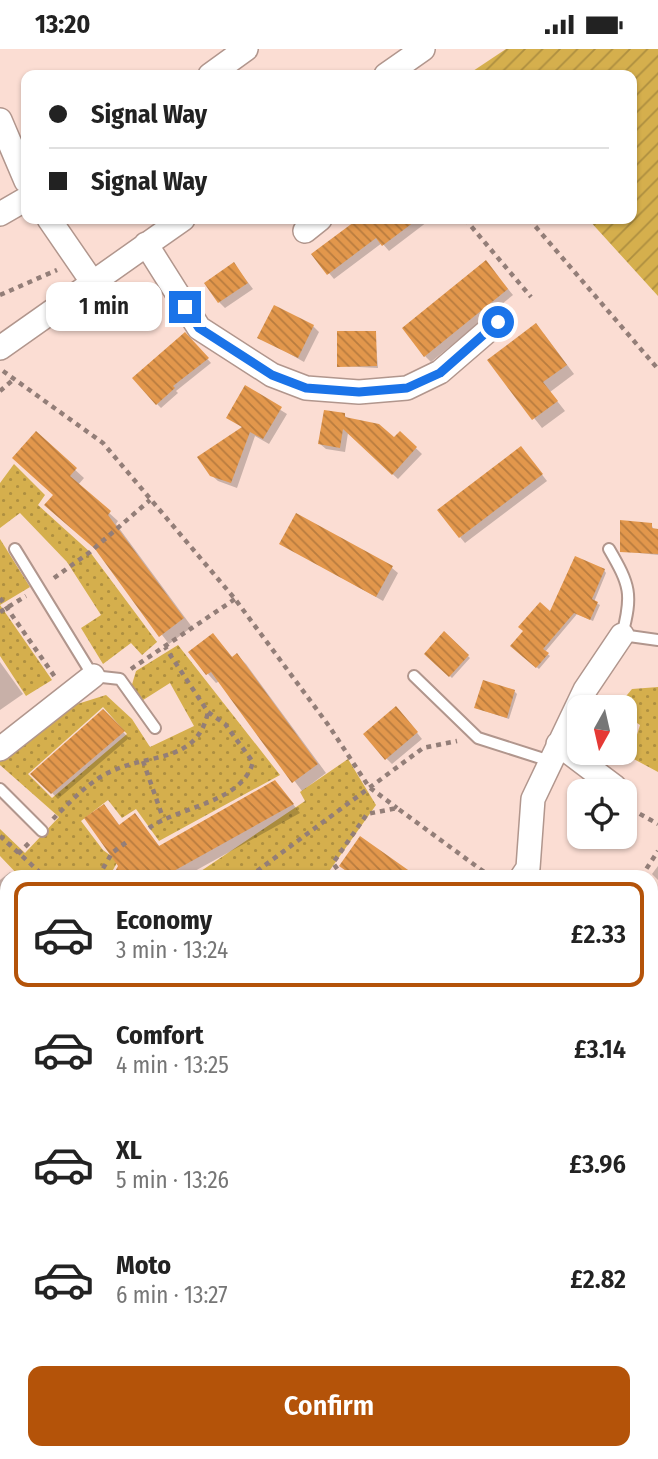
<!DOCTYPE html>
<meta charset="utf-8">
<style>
:root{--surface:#fff;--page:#f6f6f6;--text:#222;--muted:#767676;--line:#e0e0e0;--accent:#b45309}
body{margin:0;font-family:"Fira Sans Condensed",sans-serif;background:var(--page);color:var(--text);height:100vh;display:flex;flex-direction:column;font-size:26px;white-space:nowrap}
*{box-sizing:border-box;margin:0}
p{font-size:23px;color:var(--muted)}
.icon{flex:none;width:38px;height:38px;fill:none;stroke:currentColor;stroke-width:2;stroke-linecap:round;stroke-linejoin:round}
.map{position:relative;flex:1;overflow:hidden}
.side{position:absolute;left:0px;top:821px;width:658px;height:590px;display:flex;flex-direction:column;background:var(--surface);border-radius:21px 21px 0 0;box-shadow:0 2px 5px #0004}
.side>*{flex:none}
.guide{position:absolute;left:21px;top:21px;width:616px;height:154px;border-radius:14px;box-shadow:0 2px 5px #0004;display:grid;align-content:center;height:154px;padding:0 28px;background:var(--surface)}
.needle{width:46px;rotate:188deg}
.buttons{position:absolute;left:567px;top:646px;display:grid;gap:14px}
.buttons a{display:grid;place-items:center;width:70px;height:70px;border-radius:14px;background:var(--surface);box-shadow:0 2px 5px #0004;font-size:35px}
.end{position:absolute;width:32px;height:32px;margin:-16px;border:9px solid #1a73e8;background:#fff;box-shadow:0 0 0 4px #fff}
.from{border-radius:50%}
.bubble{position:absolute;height:49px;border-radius:14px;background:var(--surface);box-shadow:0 2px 5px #0004;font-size:23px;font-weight:600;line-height:49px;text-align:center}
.guide b{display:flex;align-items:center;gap:24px;height:66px;font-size:26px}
.guide b+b{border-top:2px solid var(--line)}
.guide i{width:18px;height:18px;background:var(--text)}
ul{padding:12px 0 0;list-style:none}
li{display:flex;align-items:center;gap:21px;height:105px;margin:0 14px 10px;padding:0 14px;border:4px solid transparent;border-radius:14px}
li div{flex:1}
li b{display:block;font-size:26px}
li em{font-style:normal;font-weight:600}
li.selected{border-color:var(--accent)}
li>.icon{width:63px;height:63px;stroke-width:1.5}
.primary-button{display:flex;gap:14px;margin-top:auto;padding:14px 28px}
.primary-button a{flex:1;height:80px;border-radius:14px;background:var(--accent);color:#fff;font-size:28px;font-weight:600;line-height:80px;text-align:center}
.status{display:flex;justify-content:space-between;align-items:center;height:49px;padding:0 35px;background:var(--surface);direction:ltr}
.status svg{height:19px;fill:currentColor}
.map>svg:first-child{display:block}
.grass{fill:url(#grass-dots);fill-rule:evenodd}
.garden{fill:url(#garden-furrows)}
.shadow{fill:#0003}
.building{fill:url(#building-back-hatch)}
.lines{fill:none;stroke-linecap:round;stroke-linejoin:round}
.lane-casing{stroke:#b1968d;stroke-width:14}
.street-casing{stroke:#b1968d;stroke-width:26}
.secondary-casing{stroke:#b1968d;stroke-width:35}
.path{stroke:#937e78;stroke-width:4.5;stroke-dasharray:5 5;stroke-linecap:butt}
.lane{stroke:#fff;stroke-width:10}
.street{stroke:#fff;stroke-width:23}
.secondary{stroke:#f8d5d9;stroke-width:32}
.route{stroke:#1a73e8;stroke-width:9}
</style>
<div class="status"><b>13:20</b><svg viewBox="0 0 49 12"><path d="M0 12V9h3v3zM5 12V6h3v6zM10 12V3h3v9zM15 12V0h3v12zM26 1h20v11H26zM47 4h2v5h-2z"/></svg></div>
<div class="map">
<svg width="658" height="1410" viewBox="0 0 658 1410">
<defs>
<pattern id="grass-dots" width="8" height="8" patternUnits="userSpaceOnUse" patternTransform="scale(1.75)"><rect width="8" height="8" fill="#d5af4d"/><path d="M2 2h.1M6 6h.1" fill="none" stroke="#ae8f40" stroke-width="1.8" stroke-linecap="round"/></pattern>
<pattern id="garden-furrows" width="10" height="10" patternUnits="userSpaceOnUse" patternTransform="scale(1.75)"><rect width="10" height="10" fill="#d5af4d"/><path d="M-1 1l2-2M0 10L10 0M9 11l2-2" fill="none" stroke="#ae8f40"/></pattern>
<pattern id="building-back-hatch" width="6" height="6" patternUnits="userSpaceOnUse" patternTransform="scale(1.75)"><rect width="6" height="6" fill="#e2974c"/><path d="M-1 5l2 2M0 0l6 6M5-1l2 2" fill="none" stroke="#b87c3f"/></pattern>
</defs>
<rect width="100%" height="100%" fill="#fbddd3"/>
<path class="grass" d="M14,415L45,446L38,456L90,503L157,593L142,606L131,594L103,615L81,579L101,566L67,513L20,464L0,479V434Z
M0,490L30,538L0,556L52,631L26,647L0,607Z
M178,596L280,726L159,792L136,760L122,769L108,751L81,772L103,801L118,812L109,828H20L0,807V780L25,804L59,768L0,716V706L71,657L106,646L132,670L150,698L194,677L170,634L140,653L131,639L136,622ZM103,658L127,685L52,749L28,725Z
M658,638V723L630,708L640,676L625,666V658H617L632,640Z
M348,710L376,756L330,821L339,828H204L201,822L305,752L300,743Z
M0,970L7,975V1083L0,1071Z
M651,1066L658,1071V1134L651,1129Z
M4,1086L7,1087V1132L0,1141V1089Z
M7,1185V1226L0,1232V1189Z
M658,1193V1359L651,1369V1203Z
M651,1377L658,1382V1410H625L615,1404H651Z
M455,1404H486L495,1410H449Z
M531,1404H559L569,1410H526Z"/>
<path class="garden" d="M506,0H658V247L588,170H632V26H467Z"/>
<path class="shadow" d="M360,170H431L389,202L382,194L334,230L313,205Z
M486,213L513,246L431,313L425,307Z
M234,215L253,240L225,259L219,253Z
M313,277L319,283L304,313L260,288Z
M375,284L378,319L339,317Z
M185,285L211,314L176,342L178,344L161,359L157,355Z
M544,285L574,325L550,343L565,362L542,379L489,312Z
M245,339L287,365L269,395L255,387L237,439L218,432L211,426L243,379L228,368Z
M344,366L350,371L394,391L400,384L422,405L398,430L348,384L345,403L326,400L320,395Z
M36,385L84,429L78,436L118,472L116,475L192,578L169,595L55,446Z
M526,405L547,432L465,494L460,488Z
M651,475L654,481H658V506L621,502Z
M281,494L392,519L398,524L383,552Z
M604,521L606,524L594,553L600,556L593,572L577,565L545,603L550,607L539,620L512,597Z
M444,585L470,609L452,629L426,604Z
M213,586L233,609L237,606L246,615L326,724L302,742L220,632L216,634L208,625Z
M0,613L23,645L0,661Z
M514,642L517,645L509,670L476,659Z
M103,663L129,689L58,750L33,725Z
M402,665L422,690L392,715L386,709Z
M282,741L300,764L184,828H114L120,816L111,765L120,777L135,767L160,798Z
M658,817V831L652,825Z
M10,823L14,828H7V863L0,855V831Z
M651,994L658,999V1041L651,1037Z
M651,1157L658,1162V1199L651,1194Z
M166,1404H208L217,1410H169Z
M250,1404H297L292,1410H247Z
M382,1404H426L421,1410H377Z"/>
<path class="building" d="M358,170H418L382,197L376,189L327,226L311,205Z
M486,211L508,240L424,308L402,279Z
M234,213L248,234L218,254L204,234Z
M274,256L314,276L298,309L257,289Z
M536,274L567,316L543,333L558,352L532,371L487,311Z
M337,282H376L377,317L337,318Z
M185,283L209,309L173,337L175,339L156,356L132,329Z
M245,336L282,358L263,390L250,383L231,434L210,427L197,408L242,378L226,369Z
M324,361L345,364V368L379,375L394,388L400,382L417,398L392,426L343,380L340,399L318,395Z
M36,382L77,419L70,427L111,462L108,466L184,569L159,588L95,500L44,456L53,446L12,409Z
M521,397L543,425L459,489L437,461Z
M296,464L393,517L376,548L279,495Z
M620,471L652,474V479L658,480V505L620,503Z
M575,507L605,520L592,550L598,553L590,571L574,564L543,600L549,604L536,619L510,597L523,582L518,578L540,553L550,562Z
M444,582L469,606L449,628L424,605Z
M213,584L232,608L237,604L318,715L292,734L211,623L206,626L188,603Z
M483,631L515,641L507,669L474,659Z
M396,657L418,683L385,711L363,685Z
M103,660L125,682L51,745L30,725Z
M275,731L294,755L163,828H112L118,817L84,769L104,755L119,776L135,764L159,797Z
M360,787L418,828H355L339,817Z"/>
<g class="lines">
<g class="lane-casing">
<path id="lane" d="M15,500L93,627L120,630L155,679
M609,500C630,536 633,545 622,586L658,591
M414,627L478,689L550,712
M0,740L42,782
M0,1317L7,1306
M103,1410L107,1404"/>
</g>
<g class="street-casing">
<path id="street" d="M210,26L246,0
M386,26L423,0
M0,71L26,132
M0,165L26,150
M49,170L93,234
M305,182L320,170
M146,195L199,279L272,326L306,339L359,343L407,339L440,323L498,273
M0,299L183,170
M558,695L615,738L616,742
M0,700L93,627
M522,828L528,819L533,750L585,641L622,586
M651,904L658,909
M0,1363L7,1368
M56,1404L66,1410"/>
</g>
<g class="secondary-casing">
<path id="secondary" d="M0,942L7,953
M0,1159L7,1149
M592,1404L601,1410"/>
</g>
<path class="path" d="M465,170L531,248
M529,170L658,320
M0,246L57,221
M3,322L103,394L235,550L329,677L369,738L397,759
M0,342L14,330
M54,529L90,503L150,451
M0,549L55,628
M0,563L26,547
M131,620L235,550
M143,712L163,769
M631,760L658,775
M53,770C70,753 89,732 112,722C151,704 197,714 208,663
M149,779C180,757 242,754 253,713L225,675L208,663L165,598
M0,787L45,828
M18,805L29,794
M98,828L112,804L128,792
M249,828L423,699L457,692
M343,828L333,814L367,765L397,759L491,828
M641,828L658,802
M0,881L7,891
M651,1047L658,1036
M651,1063L658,1069
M0,1094L7,1090
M651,1133L658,1139
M651,1305L658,1301
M651,1396L658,1401
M221,1404L230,1410
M394,1404L404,1410
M499,1404L506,1410
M16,1410L21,1404
M234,1410L239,1404
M437,1410L443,1404
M653,1410L658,1403"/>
<use href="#lane" class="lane"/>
<use href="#street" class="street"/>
<use href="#secondary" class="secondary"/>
</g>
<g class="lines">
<path class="route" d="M185,258L199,279L272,326L306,339L359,343L407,339L440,324L498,273"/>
</g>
</svg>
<div class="buttons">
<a><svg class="needle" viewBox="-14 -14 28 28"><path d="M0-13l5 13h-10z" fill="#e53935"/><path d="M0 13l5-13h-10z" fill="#767676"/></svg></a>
<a><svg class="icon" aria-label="locate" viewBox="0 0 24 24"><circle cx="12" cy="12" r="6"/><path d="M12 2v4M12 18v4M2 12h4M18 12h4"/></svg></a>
</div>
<i class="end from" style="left:498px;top:273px"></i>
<i class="end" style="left:185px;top:258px"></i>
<div class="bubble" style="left:46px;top:233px;width:116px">1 min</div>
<div class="guide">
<b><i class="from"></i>Signal Way</b>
<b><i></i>Signal Way</b>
</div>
<section class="side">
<ul>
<li class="selected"><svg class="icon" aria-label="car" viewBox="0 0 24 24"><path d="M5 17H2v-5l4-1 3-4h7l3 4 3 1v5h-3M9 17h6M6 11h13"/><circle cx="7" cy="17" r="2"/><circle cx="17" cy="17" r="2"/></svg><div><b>Economy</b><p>3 min · 13:24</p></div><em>£2.33</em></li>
<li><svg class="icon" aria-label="car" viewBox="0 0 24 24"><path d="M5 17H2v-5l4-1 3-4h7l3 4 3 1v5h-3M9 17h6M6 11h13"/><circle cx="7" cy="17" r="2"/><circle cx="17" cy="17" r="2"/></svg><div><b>Comfort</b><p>4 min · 13:25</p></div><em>£3.14</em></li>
<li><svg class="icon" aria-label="car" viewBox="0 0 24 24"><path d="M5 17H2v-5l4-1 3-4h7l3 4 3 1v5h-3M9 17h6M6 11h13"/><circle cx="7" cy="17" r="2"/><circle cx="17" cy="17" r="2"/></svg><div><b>XL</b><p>5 min · 13:26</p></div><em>£3.96</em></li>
<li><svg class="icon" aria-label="car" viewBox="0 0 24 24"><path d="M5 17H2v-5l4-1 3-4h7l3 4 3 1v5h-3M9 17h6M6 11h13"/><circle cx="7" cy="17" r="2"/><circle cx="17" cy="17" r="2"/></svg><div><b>Moto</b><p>6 min · 13:27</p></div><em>£2.82</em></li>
</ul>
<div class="primary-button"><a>Confirm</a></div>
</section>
</div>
